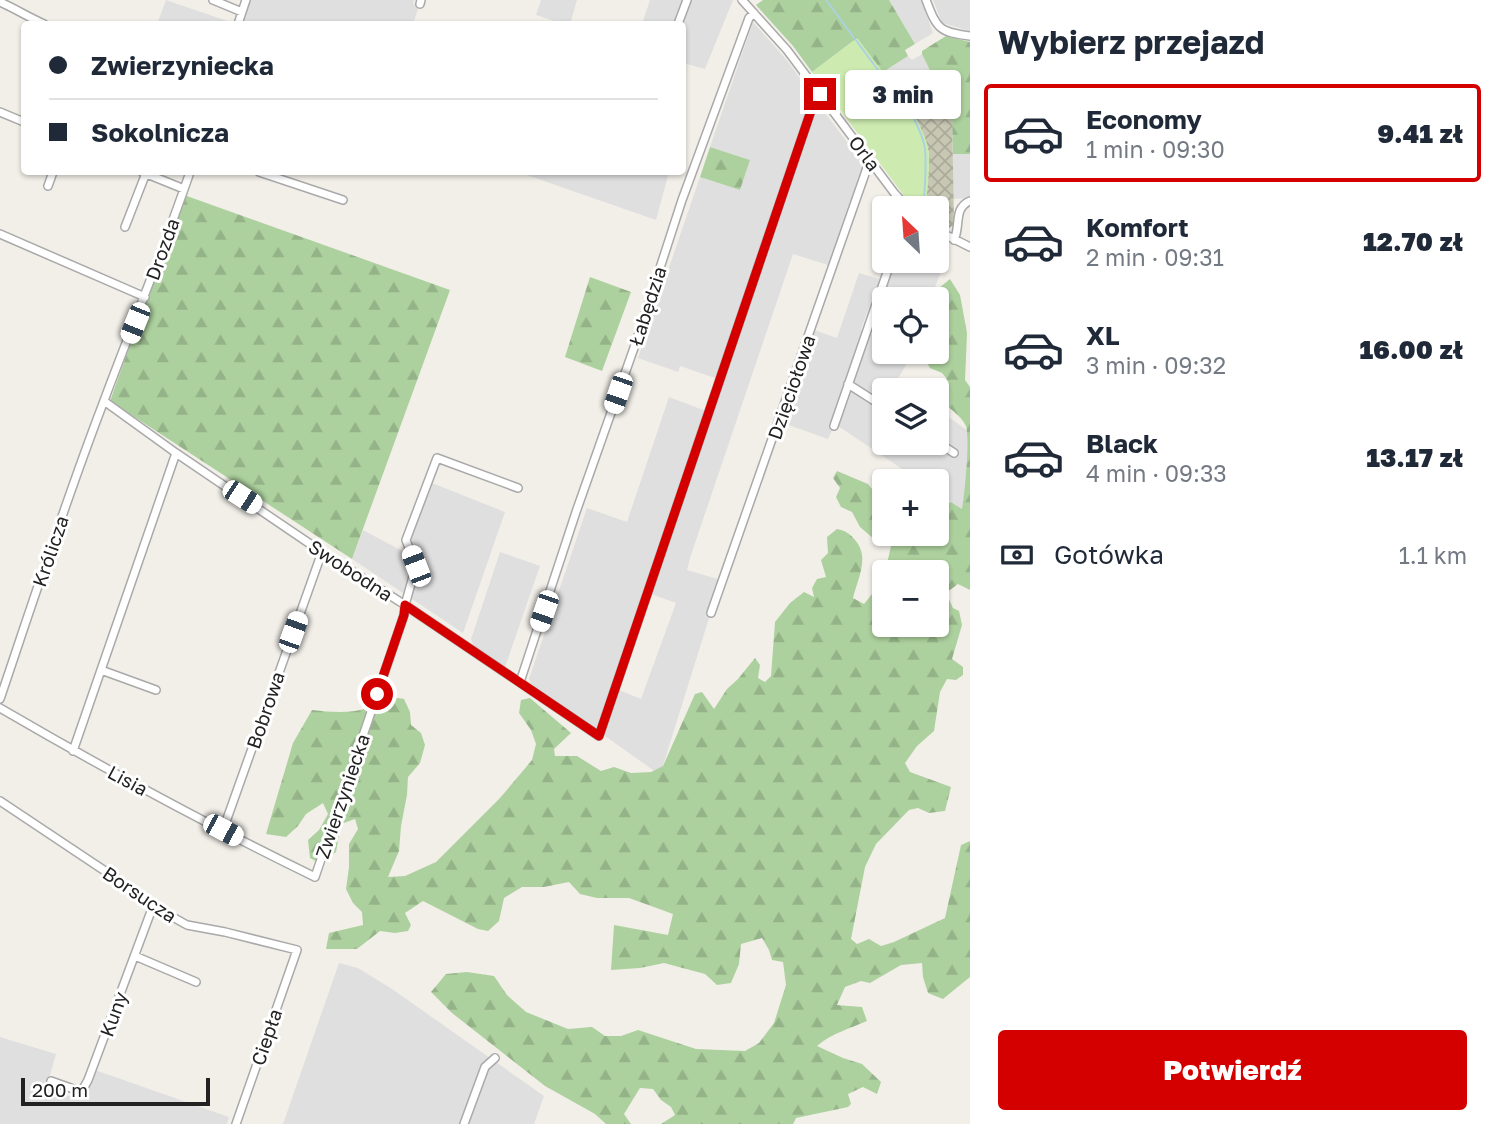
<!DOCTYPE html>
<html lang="pl">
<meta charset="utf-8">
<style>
:root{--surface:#fff;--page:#f2f2f3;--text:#1f2937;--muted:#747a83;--line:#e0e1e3;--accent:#d40000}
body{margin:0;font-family:"Golos Text",sans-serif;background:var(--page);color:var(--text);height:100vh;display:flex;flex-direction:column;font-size:26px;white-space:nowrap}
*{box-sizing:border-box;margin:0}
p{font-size:23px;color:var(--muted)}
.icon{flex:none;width:38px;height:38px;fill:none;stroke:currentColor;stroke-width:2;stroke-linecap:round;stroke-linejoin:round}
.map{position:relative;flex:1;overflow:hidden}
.drawer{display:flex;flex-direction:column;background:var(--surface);width:525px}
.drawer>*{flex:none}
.banner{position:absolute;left:21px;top:21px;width:665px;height:154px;border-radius:7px;box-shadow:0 2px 5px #0004;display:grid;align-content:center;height:154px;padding:0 28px;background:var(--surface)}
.needle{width:46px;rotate:335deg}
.tools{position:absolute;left:872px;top:196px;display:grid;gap:14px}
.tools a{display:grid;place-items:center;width:77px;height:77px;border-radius:7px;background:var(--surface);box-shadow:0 2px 5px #0004;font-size:35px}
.scale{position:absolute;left:21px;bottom:18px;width:189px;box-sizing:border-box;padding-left:7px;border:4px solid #222;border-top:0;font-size:19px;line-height:24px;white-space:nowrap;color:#222;-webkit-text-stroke:5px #fff;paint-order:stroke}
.end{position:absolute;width:32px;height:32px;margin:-16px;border:9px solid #d40000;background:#fff;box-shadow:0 0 0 4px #fff}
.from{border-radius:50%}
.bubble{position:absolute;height:49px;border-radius:7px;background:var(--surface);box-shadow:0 2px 5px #0004;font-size:23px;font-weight:800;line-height:49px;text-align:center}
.car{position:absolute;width:21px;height:42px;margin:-21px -10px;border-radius:9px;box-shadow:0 0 5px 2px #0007;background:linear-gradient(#fff 24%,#345 0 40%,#fff 0 76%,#345 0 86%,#fff 0)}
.banner b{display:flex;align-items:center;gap:24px;height:66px;font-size:26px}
.banner b+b{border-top:2px solid var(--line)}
.banner i{width:18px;height:18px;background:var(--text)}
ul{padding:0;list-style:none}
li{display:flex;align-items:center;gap:21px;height:98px;margin:0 14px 10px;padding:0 14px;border:4px solid transparent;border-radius:7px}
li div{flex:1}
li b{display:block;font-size:26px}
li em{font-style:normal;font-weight:800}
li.active{border-color:var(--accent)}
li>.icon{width:63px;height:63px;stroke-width:1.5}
h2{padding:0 28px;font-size:32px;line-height:84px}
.pay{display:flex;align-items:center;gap:18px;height:77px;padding:0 28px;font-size:26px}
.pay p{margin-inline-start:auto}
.cta{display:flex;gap:14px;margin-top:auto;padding:14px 28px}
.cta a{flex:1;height:80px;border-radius:7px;background:var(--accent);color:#fff;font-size:28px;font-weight:800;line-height:80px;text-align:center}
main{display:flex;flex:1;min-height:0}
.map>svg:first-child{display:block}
.residential{fill:#e0dfdf}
.construction{fill:url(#construction-cross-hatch)}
.grass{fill:#cdebb0}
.forest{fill:url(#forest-firs)}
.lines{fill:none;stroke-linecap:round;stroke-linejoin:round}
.stream{stroke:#aad3df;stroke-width:2}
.minor-casing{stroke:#a9a9a9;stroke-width:10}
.minor{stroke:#fff;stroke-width:7}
.route{stroke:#d40000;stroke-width:9}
.labels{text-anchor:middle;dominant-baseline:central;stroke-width:6;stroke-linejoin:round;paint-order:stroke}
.street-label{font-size:19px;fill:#222;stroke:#fff}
</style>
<main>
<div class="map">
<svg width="970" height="1124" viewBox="0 0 970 1124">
<defs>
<pattern id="construction-cross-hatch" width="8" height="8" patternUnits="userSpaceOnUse" patternTransform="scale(1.75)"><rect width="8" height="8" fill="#c7c7b4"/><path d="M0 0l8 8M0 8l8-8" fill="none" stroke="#abab9a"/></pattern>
<pattern id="forest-firs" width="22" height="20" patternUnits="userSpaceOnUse" patternTransform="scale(1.75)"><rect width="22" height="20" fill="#add19e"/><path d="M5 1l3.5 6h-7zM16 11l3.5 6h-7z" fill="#95b388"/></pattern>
</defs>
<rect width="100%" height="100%" fill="#f2efe9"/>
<path class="residential" d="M166,0L236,24H157Z
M248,0H414L413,4L419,6L413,24H239Z
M541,0H577L570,24H563L536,15Z
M650,0H733L705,69L683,63L682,24H642Z
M889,0H921L933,33L915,44Z
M933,0H970V31L942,23Z
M753,22L785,58L812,94L783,179L779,199L718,379L680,366L678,372L638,358L700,177L740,190L750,160L710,147Z
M922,54L928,65L970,114V198L953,199L952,115L915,117L883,72L908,56L912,60Z
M818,104L864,164L828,265L793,254L691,555L687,570L721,580L660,775L605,736L604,732L619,690L641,699L676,603L651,594L789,192L791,180Z
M518,172H669L656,220Z
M936,254L943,267L930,299H894L875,291L861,329L884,341V352H906L912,355L897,380L911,390H884V443H936V408L968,431V470L962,509L936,492V481H920L841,428L834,426L828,439L783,423L814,330L837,338L859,273L886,281L894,261H936Z
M669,397L706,411L598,727L591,728L533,688L529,679L587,508L627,522Z
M432,483L505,512L463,633L352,559L363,530L406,553Z
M500,552L540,566L504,670L475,649L471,639Z
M339,963L358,968L392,989L544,1096L534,1124H283Z
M0,1037L56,1054L46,1089L82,1100L95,1070L229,1117L227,1124H0Z"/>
<path class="construction" d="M952,115L954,225L949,228L936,220V208H926L929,153L921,129L915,117Z"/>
<path class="grass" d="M857,38C877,64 927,122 929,153C930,171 927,190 926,208H915L905,197L812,72Z"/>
<path class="forest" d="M763,0H889L915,44L905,50L908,56L883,72L857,38L812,72L793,46L756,5Z
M946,36L970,42V154H953L952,115L922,54V51Z
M710,147L750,160L740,190L700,177Z
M184,195L450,290L352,559L110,401Z
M590,277L631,292L602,371L565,357Z
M950,279L960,295L967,333L965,380L970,387V590L958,584L946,593L953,608L959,611L962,625L952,659L963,667V675L956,680L947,679L940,692L934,731L917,746L905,763L910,772L951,787L945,811L929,813L918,808L909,810L876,844L865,867L851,939L857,944L869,939L881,946L894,942L945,918L961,845L970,841V977L943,999L928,993L923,977L922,963L901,965L870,983L861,981L845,987L837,1005L862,1007L867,1021C849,1029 832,1033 817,1046L843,1058L862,1064L881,1082L877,1094L863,1087L848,1094L851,1104L848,1107L796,1118L793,1124H661L675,1115L671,1107L661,1100L653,1089L640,1088L624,1114L631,1124H606L595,1114L545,1086L452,1013L431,992L446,974L467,972L494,976L507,995L526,1012L568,1029L592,1027L605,1036H621L638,1030L696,1049L745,1051L759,1043L774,1023L786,985L783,962L772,960L769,950L762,938L741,944L739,964L731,983L717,985L705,974L664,963L640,968L611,970L614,925L668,935L673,914L629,898H597L580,894L569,882L544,887H522L504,898L499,921L488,931L478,929L423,901L405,913L411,925L408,931L395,933L380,931L357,949H326L329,933L363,925L362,912L353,903L346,889L349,867V844L358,829L355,819L341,824L336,852L321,864L310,858L308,840L319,830L328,814L323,803L306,814L298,826L286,837L266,834L293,743L312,710C331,712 349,714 367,708C383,704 387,695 404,699L410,712L411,725L421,733L425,745L420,763L408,777L407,795L401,826L399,851L388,877L405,876L436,862L500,798L532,760L536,744L531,730L519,713L521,700L530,698L571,733L554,749L555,756H577L601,771L614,767L631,773L651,772L663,766L695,694L702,692L714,709L727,689L738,679L755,658L760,665L758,678L765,682L771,676L775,622L790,603L804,592L814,597L812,588L817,579L826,577L821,560L828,553L827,537L837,529C846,531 849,533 855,540C870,557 858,578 853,598L864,604L876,589L884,576V625H936V572H885L892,542L874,539L860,527L852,512L841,507L836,497L840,488L833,478L837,471L868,484L877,495L875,510L884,515V534H936V508L951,502L962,509C965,492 970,440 966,426C961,415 947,407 938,398L940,384L947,379L942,373L930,368L921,352H936V299H934L939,288Z"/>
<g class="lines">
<path class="stream" d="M826,0L913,117C918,127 924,138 925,149C927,168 924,189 924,208"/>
<g class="minor-casing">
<path id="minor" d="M213,0L242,12
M742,0L787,50L895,194L908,208
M926,0C937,29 939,32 970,36
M0,2C16,9 28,17 44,24
M420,4L421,0
M238,24L246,0
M678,24L687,0
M0,112L24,122
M142,172L184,189
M259,172L343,200
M48,186L53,172
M125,227L146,173
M936,230L970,247
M0,234L145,297
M954,240C961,226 953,208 970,201
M848,384L884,407
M104,401L176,453L322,552L405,605L599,736L815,99L820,94
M834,426L891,261
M936,441L954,453
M711,613L867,168L872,163
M101,670L156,690
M520,682L576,512L635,345L682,200L749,18L754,13
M0,699C33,601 65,503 102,406C131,328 163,251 190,172
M0,708C103,768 208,825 315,877L404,615L405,605L416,566L406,540L437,458L518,488
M73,751L176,453
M0,801L141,895L153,906L187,925L225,932L297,950L236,1124
M223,830L322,552
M135,956L196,982
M51,1081L79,1091L83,1089L88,1080L153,906
M464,1124L485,1067L495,1058"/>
</g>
<use href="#minor" class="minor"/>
</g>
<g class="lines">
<path class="route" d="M377,694L404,615L405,605L599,736L815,99L820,94"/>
</g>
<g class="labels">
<g class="street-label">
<text transform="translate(865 153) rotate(53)">Orla</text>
<text transform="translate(162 249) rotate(-70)">Drozda</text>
<text transform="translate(647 306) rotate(-72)">Łabędzia</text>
<text transform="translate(791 387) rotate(-71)">Dzięciołowa</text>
<text transform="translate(50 551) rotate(-71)">Królicza</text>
<text transform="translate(351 570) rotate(33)">Swobodna</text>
<text transform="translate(265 710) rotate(-71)">Bobrowa</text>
<text transform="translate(128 780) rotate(28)">Lisia</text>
<text transform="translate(342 796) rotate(-71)">Zwierzyniecka</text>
<text transform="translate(140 894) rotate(34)">Borsucza</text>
<text transform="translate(113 1014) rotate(-70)">Kuny</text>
<text transform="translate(266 1037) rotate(-71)">Ciepła</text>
</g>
</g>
</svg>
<div class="tools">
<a><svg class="needle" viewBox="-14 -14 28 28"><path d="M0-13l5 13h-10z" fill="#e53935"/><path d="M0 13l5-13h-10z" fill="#747a83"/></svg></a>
<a><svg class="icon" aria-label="locate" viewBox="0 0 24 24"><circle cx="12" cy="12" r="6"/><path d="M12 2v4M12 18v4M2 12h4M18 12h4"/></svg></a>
<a><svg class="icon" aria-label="layers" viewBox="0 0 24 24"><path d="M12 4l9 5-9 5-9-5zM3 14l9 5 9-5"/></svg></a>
<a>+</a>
<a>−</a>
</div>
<div class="scale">200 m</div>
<i class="end from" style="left:377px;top:694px"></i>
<i class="end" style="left:820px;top:94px"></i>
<div class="bubble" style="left:845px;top:70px;width:116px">3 min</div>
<i class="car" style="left:135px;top:323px;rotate:202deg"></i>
<i class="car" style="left:618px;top:393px;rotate:199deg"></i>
<i class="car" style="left:242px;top:497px;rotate:123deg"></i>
<i class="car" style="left:416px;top:566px;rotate:339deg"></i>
<i class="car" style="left:544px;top:611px;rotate:199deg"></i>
<i class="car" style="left:293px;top:632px;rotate:20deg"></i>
<i class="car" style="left:223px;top:830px;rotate:118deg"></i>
<div class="banner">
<b><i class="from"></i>Zwierzyniecka</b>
<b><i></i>Sokolnicza</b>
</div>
</div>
<section class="drawer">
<h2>Wybierz przejazd</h2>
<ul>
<li class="active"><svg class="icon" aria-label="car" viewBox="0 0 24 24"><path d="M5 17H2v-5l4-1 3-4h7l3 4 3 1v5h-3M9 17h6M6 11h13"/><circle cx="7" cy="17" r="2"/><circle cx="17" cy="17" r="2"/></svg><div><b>Economy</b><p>1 min · 09:30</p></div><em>9.41 zł</em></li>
<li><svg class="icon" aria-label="car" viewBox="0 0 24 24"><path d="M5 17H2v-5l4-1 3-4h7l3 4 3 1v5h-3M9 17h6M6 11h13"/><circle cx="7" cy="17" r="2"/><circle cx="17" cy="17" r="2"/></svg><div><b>Komfort</b><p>2 min · 09:31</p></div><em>12.70 zł</em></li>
<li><svg class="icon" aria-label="car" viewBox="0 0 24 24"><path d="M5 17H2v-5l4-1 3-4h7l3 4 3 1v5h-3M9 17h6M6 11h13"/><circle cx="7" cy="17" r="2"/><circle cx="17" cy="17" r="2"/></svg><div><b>XL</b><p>3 min · 09:32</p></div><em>16.00 zł</em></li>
<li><svg class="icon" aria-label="car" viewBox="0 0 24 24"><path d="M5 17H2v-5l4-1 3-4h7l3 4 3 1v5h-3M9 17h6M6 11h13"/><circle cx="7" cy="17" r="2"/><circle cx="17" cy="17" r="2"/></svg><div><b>Black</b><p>4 min · 09:33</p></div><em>13.17 zł</em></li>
</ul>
<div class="pay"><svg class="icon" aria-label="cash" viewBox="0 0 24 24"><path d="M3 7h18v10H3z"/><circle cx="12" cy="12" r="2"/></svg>Gotówka<p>1.1 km</p></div>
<div class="cta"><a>Potwierdź</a></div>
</section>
</main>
